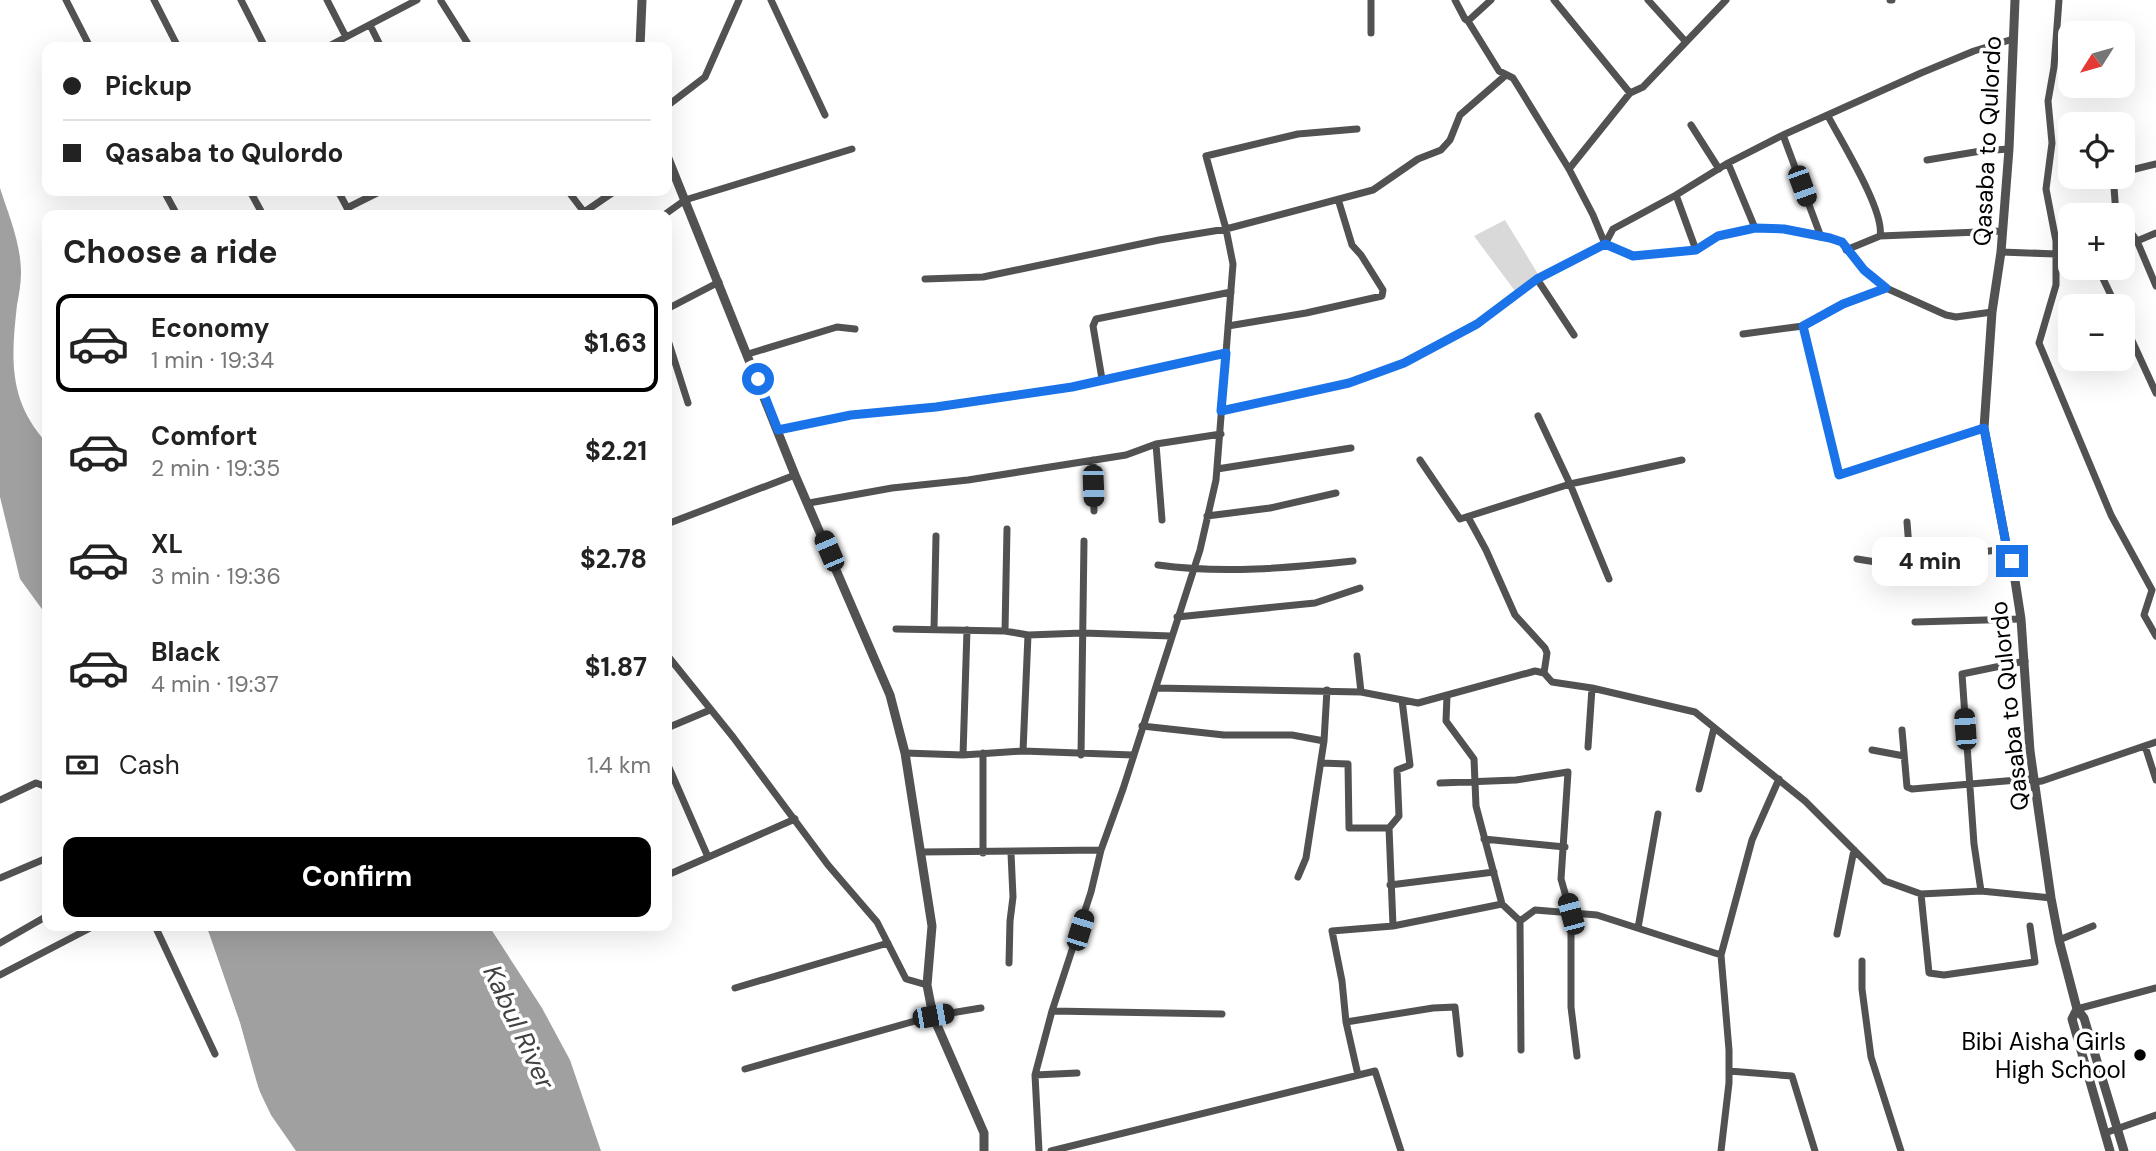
<!DOCTYPE html>
<meta charset="utf-8">
<style>
:root{--surface:#fff;--page:#f2f2f2;--text:#222;--muted:#767676;--line:#e0e0e0;--accent:#000}
body{margin:0;font-family:"DM Sans",sans-serif;background:var(--page);color:var(--text);height:100vh;display:flex;flex-direction:column;font-size:26px;white-space:nowrap}
*{box-sizing:border-box;margin:0}
p{font-size:23px;color:var(--muted)}
.icon{flex:none;width:38px;height:38px;fill:none;stroke:currentColor;stroke-width:2;stroke-linecap:round;stroke-linejoin:round}
.map{position:relative;flex:1;overflow:hidden}
.sheet{position:absolute;left:42px;top:210px;width:630px;height:721px;display:flex;flex-direction:column;background:var(--surface);border-radius:14px;box-shadow:0 7px 28px #0002}
.sheet>*{flex:none}
.top-card{position:absolute;left:42px;top:42px;width:630px;height:154px;border-radius:14px;box-shadow:0 7px 28px #0002;display:grid;align-content:center;height:154px;padding:0 21px;background:var(--surface)}
.needle{width:46px;rotate:233deg}
.buttons{position:absolute;left:2058px;top:21px;display:grid;gap:14px}
.buttons a{display:grid;place-items:center;width:77px;height:77px;border-radius:14px;background:var(--surface);box-shadow:0 7px 28px #0002;font-size:35px}
.end{position:absolute;width:32px;height:32px;margin:-16px;border:9px solid #1a73e8;background:#fff;box-shadow:0 0 0 4px #fff}
.from{border-radius:50%}
.bubble{position:absolute;height:49px;border-radius:14px;background:var(--surface);box-shadow:0 7px 28px #0002;font-size:23px;font-weight:800;line-height:49px;text-align:center}
.car{position:absolute;width:21px;height:42px;margin:-21px -10px;border-radius:9px;box-shadow:0 0 5px 2px #0007;background:linear-gradient(#222 24%,#8ab4d8 0 40%,#222 0 76%,#8ab4d8 0 86%,#222 0)}
.top-card b{display:flex;align-items:center;gap:24px;height:66px;font-size:26px}
.top-card b+b{border-top:2px solid var(--line)}
.top-card i{width:18px;height:18px;background:var(--text)}
ul{padding:0;list-style:none}
li{display:flex;align-items:center;gap:21px;height:98px;margin:0 14px 10px;padding:0 7px;border:4px solid transparent;border-radius:14px}
li div{flex:1}
li b{display:block;font-size:26px}
li em{font-style:normal;font-weight:800}
li.active{border-color:var(--accent)}
li>.icon{width:63px;height:63px;stroke-width:1.5}
h2{padding:0 21px;font-size:32px;line-height:84px}
.pay{display:flex;align-items:center;gap:18px;height:77px;padding:0 21px;font-size:26px}
.pay p{margin-inline-start:auto}
.primary-button{display:flex;gap:14px;margin-top:auto;padding:14px 21px}
.primary-button a{flex:1;height:80px;border-radius:14px;background:var(--accent);color:#fff;font-size:28px;font-weight:800;line-height:80px;text-align:center}
.map>svg:first-child{display:block}
.green{fill:#d9d9d9}
.water{fill:#a0a0a0}
.pier{fill:#fff}
.lines{fill:none;stroke-linecap:round;stroke-linejoin:round}
.minor{stroke:#525252;stroke-width:7}
.tertiary{stroke:#525252;stroke-width:9}
.route{stroke:#1a73e8;stroke-width:9}
.poi-dot{fill:#000;stroke:#fff;stroke-width:2.5}
.labels{text-anchor:middle;dominant-baseline:central;stroke-width:7;stroke-linejoin:round;paint-order:stroke}
.street-label{font-size:24px;fill:#000;stroke:#fff}
.poi-label{font-size:24px;fill:#000;stroke:#fff;text-anchor:end}
.water-label{font-size:26px;font-style:italic;fill:#414141;stroke:#fff}
</style>
<div class="map">
<svg width="2156" height="1151" viewBox="0 0 2156 1151">
<rect width="100%" height="100%" fill="#fff"/>
<path class="green" d="M1505,220L1538,274L1515,291L1474,236Z"/>
<path class="water" d="M0,188C9,216 21,244 21,273C21,283 19,294 17,305C11,358 8,401 47,443V616L20,579L0,497Z
M206,926H489L542,1008L570,1060L601,1151H296L271,1115L259,1090L240,1023Z"/>
<path class="pier" d="M202,926H206L210,936L240,1023L253,1073L271,1122L255,1091L237,1024Z"/>
<g class="lines">
<path class="minor" d="M66,0L90,47
M154,0L178,47
M241,0L265,47
M327,0L346,37
M771,0L825,115
M1371,0V33
M1455,0L1465,19L1468,21L1499,71L1513,78L1526,99L1569,169L1593,215L1605,244L1633,256L1696,250L1718,236L1755,228L1784,229L1830,238L1842,242L1864,270L1886,288L1946,315L1956,317L1992,312
M1554,0L1630,93
M1648,0L1686,42
M1890,0H1892
M2059,0L2054,67L2048,101L2052,143L2046,189L2056,241V285L2039,343L2111,515L2152,590L2144,615L2156,636
M441,1L470,47
M1468,21L1491,0
M370,25L381,47
M327,47L417,0
M667,106L705,77L739,0
M1828,116C1841,141 1885,211 1880,236
M1691,125L1719,169
M1783,135L1821,237
M1927,160L1981,151L2009,149
M1728,163L1755,228
M1569,169L1630,93L1643,87L1726,0
M2123,175L2127,171L2156,164
M164,191L177,215
M250,191L263,215
M338,191L351,215
M568,191L584,212
M1676,195L1696,250
M347,208L381,191
M580,215L615,191
M664,215L685,200L852,149
M2116,215L2114,187L2120,177
M2123,221L2137,241L2156,286
M2137,241L2156,233
M1846,250L1880,236L2003,231
M2001,252L2056,254L2070,247
M2098,268L2116,306
M925,279L983,277L1159,240L1226,229L1373,190L1418,159L1441,150L1450,140L1460,115L1506,75
M1537,279L1574,335
M667,309L719,282
M2123,321L2156,393
M1228,326L1306,313L1382,296L1383,290L1361,255L1352,245L1338,199
M1803,326L1839,475L1984,428
M1743,334L1803,326L1843,304L1886,288
M667,337L688,403
M748,354L837,327L855,329
M1102,379L1093,326L1096,319L1231,292
M1221,411L1349,383L1404,363L1477,324L1537,279L1605,244L1613,229L1676,195L1728,163L1783,135L1921,73L1974,51L2013,39
M1538,416L1570,484L1609,579
M778,430L851,415L936,407L1072,387L1226,353
M1156,444L1162,520
M1093,460L1094,511
M1420,460L1460,519L1570,484L1682,460
M1217,469L1351,448
M809,503L892,488L968,480L1126,455L1156,444L1221,434
M1207,516L1270,508L1336,493
M1468,517L1486,550L1515,615L1545,648L1547,653L1544,673
M1907,522L1910,560
M667,524L795,475
M1857,559L1882,563L2007,549
M1158,565C1222,574 1289,568 1353,561
M1177,617L1315,603L1360,588
M1915,622L2021,619
M896,629L1005,631L1028,635L1083,633L1171,636
M934,629L936,536
M1005,631L1007,529
M667,655L733,737L828,865L877,922L906,979L927,985
M1357,656L1361,692
M1156,688L1361,692L1418,703L1535,671L1544,673L1552,682L1592,688L1695,712L1805,801L1885,881L1921,894L1981,891L2051,898
M1447,696L1446,721L1474,759L1476,806L1502,904L1520,921L1521,1050
M1142,726L1224,735H1292L1324,741
M667,728L710,710
M1902,730L1907,787L1912,789L2029,779L2034,782L2042,781L2156,742
M2145,746L2156,780
M1588,747L1592,688
M1872,750L1904,756
M1023,751L1028,635
M905,753L963,755L1023,751L1133,755
M983,753V853
M963,755L967,630
M1081,755L1084,541
M667,763L708,857
M1321,763L1348,764L1349,828H1389L1399,816L1397,770L1410,765L1402,700
M1440,783L1516,780L1568,772L1561,879L1571,914V1007L1577,1056
M1699,789L1714,728
M0,800L36,783L47,787
M1389,828L1393,926
M1484,839L1565,847
M921,852L1101,850
M672,873L795,819
M1298,877L1306,858L1324,741L1327,690
M0,878L47,858
M1390,885L1494,872
M1981,891L1974,844L1962,674L2025,661
M1921,894L1929,973L1944,975L2035,962L2030,926
M1520,921L1535,910L1597,915L1721,955
M155,926L215,1054
M1638,928L1658,814
M1837,934L1854,850
M2059,940L2093,926
M0,943L47,916
M1862,961V989L1871,1057L1901,1151
M1009,963L1010,921L1013,897L1011,853
M0,975L94,926
M735,988L888,943
M2077,1009L2156,988
M1052,1011L1222,1014
M1346,1022L1433,1008L1455,1007L1460,1054
M745,1069L933,1016L981,1008
M1729,1071L1792,1076L1815,1151
M1035,1075L1077,1073
M1358,1075L1346,1022L1342,981L1332,931L1393,926L1502,904
M2105,1133L2156,1115
M1039,1151L1035,1075L1052,1011L1091,892L1101,850L1123,789L1200,550L1216,480L1233,264L1226,229L1206,156L1298,134L1357,129
M1051,1151L1375,1071L1401,1151
M1721,1151L1729,1083V1050L1721,955L1752,840L1779,779"/>
<path class="tertiary" d="M2015,0L2009,149L2001,252L1992,312L1984,428L2007,549L2012,561L2021,619L2030,751L2051,898L2059,940L2077,1009L2072,1019L2110,1151
M640,47L642,0
M667,156L795,475L890,695L905,753L932,926L927,985L933,1016L984,1133V1151
M2077,1009L2084,1018L2124,1151"/>
</g>
<g class="lines">
<path class="route" d="M758,379L778,430L851,415L936,407L1072,387L1226,353L1221,411L1349,383L1404,363L1477,324L1537,279L1605,244L1633,256L1696,250L1718,236L1755,228L1784,229L1830,238L1842,242L1864,270L1886,288L1843,304L1803,326L1839,475L1984,428L2007,549L2012,561"/>
</g>
<circle class="poi-dot" cx="2140" cy="1055" r="7"/>
<g class="labels">
<g class="street-label">
<text transform="translate(1987 141) rotate(-87)">Qasaba to Qulordo</text>
<text transform="translate(2009 706) rotate(-96)">Qasaba to Qulordo</text>
</g>
<g class="poi-label">
<text x="2126" y="1041">Bibi Aisha Girls<tspan x="2126" dy="28">High School</tspan></text>
</g>
<g class="water-label">
<text transform="translate(519 1027) rotate(65)">Kabul River</text>
</g>
</g>
</svg>
<div class="buttons">
<a><svg class="needle" viewBox="-14 -14 28 28"><path d="M0-13l5 13h-10z" fill="#e53935"/><path d="M0 13l5-13h-10z" fill="#767676"/></svg></a>
<a><svg class="icon" aria-label="locate" viewBox="0 0 24 24"><circle cx="12" cy="12" r="6"/><path d="M12 2v4M12 18v4M2 12h4M18 12h4"/></svg></a>
<a>+</a>
<a>−</a>
</div>
<i class="end from" style="left:758px;top:379px"></i>
<i class="end" style="left:2012px;top:561px"></i>
<div class="bubble" style="left:1872px;top:537px;width:116px">4 min</div>
<i class="car" style="left:1802px;top:186px;rotate:160deg"></i>
<i class="car" style="left:1093px;top:486px;rotate:178deg"></i>
<i class="car" style="left:829px;top:551px;rotate:337deg"></i>
<i class="car" style="left:1965px;top:729px;rotate:356deg"></i>
<i class="car" style="left:1571px;top:914px;rotate:345deg"></i>
<i class="car" style="left:1080px;top:930px;rotate:17deg"></i>
<i class="car" style="left:933px;top:1016px;rotate:80deg"></i>
<div class="top-card">
<b><i class="from"></i>Pickup</b>
<b><i></i>Qasaba to Qulordo</b>
</div>
<section class="sheet">
<h2>Choose a ride</h2>
<ul>
<li class="active"><svg class="icon" aria-label="car" viewBox="0 0 24 24"><path d="M5 17H2v-5l4-1 3-4h7l3 4 3 1v5h-3M9 17h6M6 11h13"/><circle cx="7" cy="17" r="2"/><circle cx="17" cy="17" r="2"/></svg><div><b>Economy</b><p>1 min · 19:34</p></div><em>$1.63</em></li>
<li><svg class="icon" aria-label="car" viewBox="0 0 24 24"><path d="M5 17H2v-5l4-1 3-4h7l3 4 3 1v5h-3M9 17h6M6 11h13"/><circle cx="7" cy="17" r="2"/><circle cx="17" cy="17" r="2"/></svg><div><b>Comfort</b><p>2 min · 19:35</p></div><em>$2.21</em></li>
<li><svg class="icon" aria-label="car" viewBox="0 0 24 24"><path d="M5 17H2v-5l4-1 3-4h7l3 4 3 1v5h-3M9 17h6M6 11h13"/><circle cx="7" cy="17" r="2"/><circle cx="17" cy="17" r="2"/></svg><div><b>XL</b><p>3 min · 19:36</p></div><em>$2.78</em></li>
<li><svg class="icon" aria-label="car" viewBox="0 0 24 24"><path d="M5 17H2v-5l4-1 3-4h7l3 4 3 1v5h-3M9 17h6M6 11h13"/><circle cx="7" cy="17" r="2"/><circle cx="17" cy="17" r="2"/></svg><div><b>Black</b><p>4 min · 19:37</p></div><em>$1.87</em></li>
</ul>
<div class="pay"><svg class="icon" aria-label="cash" viewBox="0 0 24 24"><path d="M3 7h18v10H3z"/><circle cx="12" cy="12" r="2"/></svg>Cash<p>1.4 km</p></div>
<div class="primary-button"><a>Confirm</a></div>
</section>
</div>
